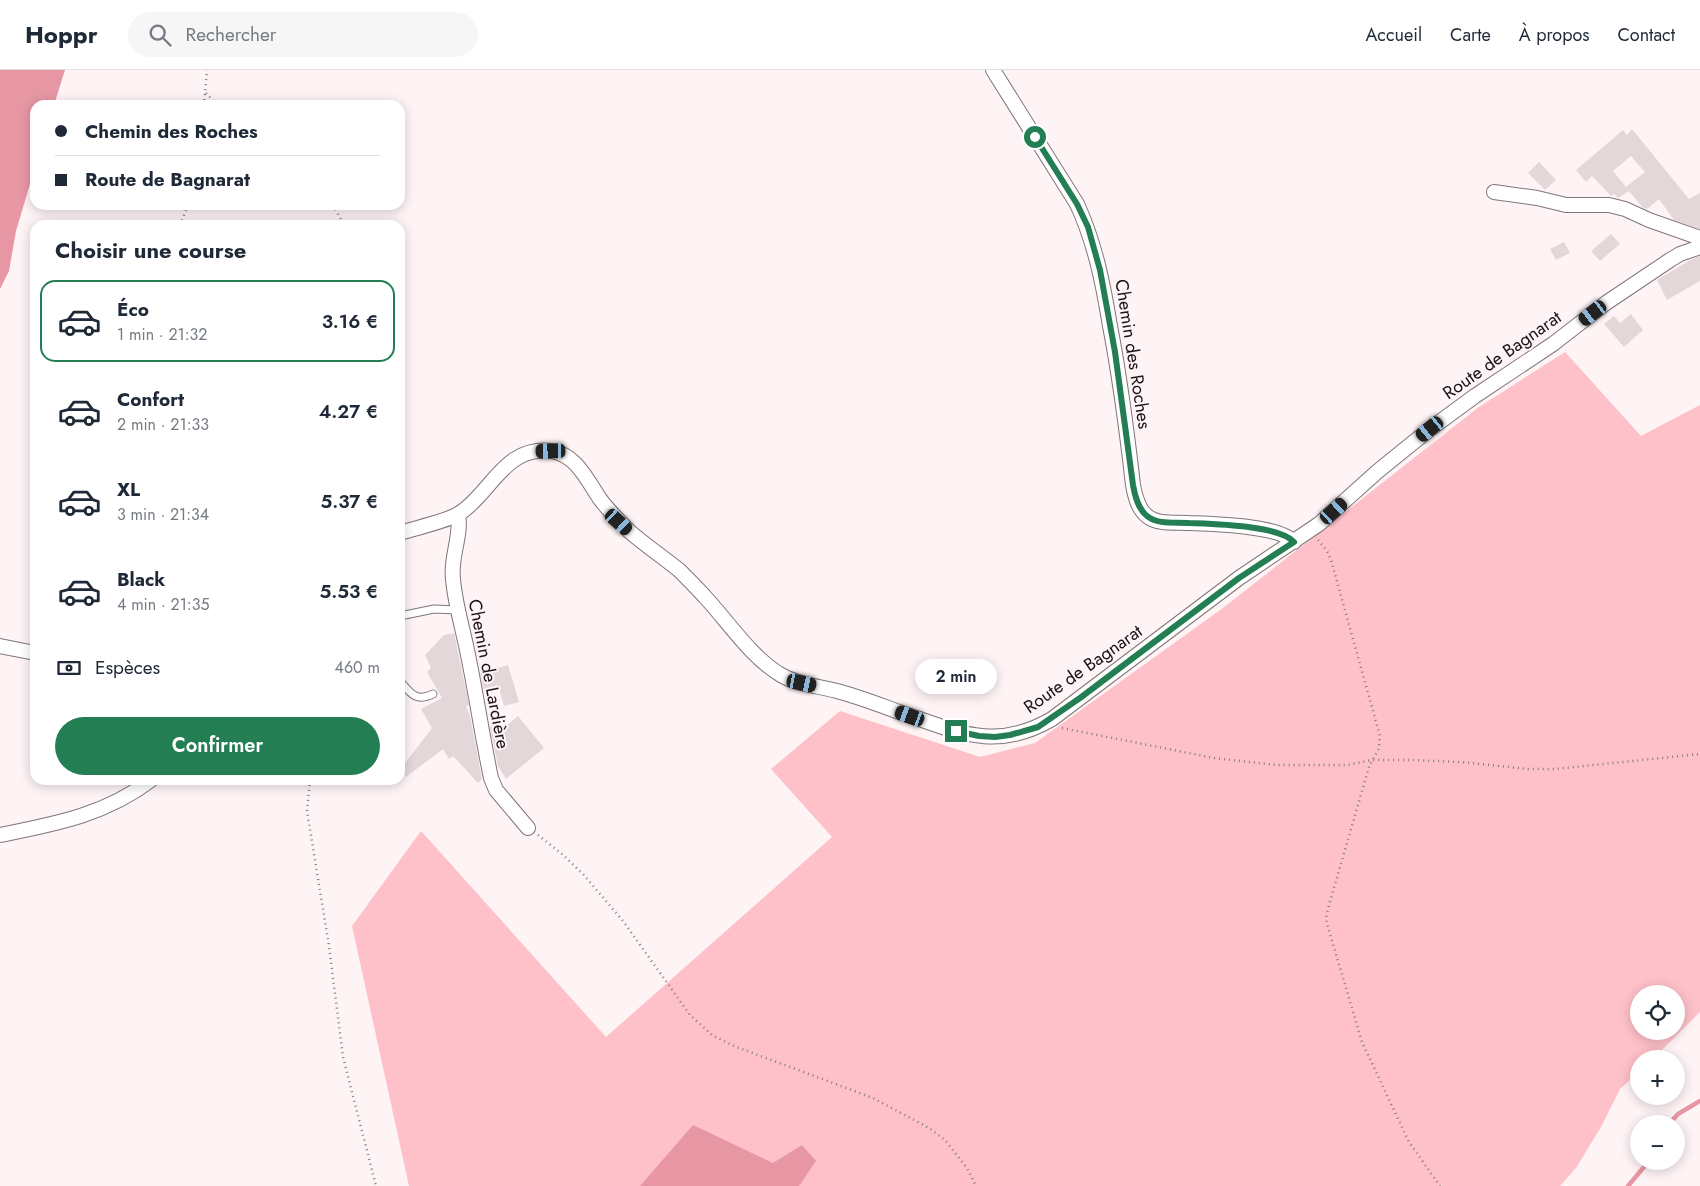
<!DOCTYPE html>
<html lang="fr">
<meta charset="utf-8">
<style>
:root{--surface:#fff;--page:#f6f6f7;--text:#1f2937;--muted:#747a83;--line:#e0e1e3;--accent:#237e54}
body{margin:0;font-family:Jost,sans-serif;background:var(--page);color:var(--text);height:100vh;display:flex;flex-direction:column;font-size:19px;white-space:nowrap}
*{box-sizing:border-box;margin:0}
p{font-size:16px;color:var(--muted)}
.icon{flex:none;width:28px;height:28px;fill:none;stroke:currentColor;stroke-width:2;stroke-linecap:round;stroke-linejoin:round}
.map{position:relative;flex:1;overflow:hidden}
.sheet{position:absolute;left:30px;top:150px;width:375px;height:565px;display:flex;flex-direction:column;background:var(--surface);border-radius:15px;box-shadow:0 2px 12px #0003}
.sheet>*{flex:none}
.banner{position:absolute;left:30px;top:30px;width:375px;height:110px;border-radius:15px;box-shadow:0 2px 12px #0003;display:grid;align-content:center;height:110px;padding:0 25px;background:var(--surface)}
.fabs{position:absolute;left:1630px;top:915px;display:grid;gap:10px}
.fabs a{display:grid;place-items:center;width:55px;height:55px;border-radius:50%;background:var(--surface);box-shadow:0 2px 12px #0003;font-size:25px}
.end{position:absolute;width:22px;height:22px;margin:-11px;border:6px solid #237e54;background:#fff;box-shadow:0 0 0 2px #fff}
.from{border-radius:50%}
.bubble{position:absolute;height:35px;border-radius:18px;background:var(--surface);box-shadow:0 2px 12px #0003;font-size:16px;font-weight:600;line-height:35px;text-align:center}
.car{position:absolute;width:15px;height:30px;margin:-15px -8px;border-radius:6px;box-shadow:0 0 4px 1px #0007;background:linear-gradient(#222 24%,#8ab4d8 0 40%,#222 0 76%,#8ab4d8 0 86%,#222 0)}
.banner b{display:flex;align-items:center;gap:18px;height:48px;font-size:19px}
.banner b+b{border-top:1px solid var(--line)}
.banner i{width:12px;height:12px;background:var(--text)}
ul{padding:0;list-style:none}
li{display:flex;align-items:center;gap:15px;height:82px;margin:0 10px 8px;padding:0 15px;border:2px solid transparent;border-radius:15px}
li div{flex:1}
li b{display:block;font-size:19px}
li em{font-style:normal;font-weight:600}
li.active{border-color:var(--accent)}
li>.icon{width:45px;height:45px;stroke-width:1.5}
h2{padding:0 25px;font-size:22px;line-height:60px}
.pay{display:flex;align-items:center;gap:12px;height:55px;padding:0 25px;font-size:19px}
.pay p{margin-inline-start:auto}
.action{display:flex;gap:10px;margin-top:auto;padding:10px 25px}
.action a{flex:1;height:58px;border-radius:30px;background:var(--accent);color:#fff;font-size:20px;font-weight:600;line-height:58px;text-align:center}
header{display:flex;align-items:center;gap:30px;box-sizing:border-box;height:70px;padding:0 25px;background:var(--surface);border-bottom:1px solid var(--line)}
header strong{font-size:24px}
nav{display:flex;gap:28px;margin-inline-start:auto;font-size:18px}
.search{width:350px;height:45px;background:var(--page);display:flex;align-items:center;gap:12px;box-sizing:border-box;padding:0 18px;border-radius:28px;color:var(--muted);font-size:19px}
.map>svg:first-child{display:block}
.green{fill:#fec0c9;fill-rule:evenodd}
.forest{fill:#e797a4}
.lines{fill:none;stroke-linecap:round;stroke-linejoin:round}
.stream{stroke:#e797a4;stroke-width:4.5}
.building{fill:#e4d7d9;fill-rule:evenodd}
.service-casing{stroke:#817677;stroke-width:9}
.minor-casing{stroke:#817677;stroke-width:16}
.path{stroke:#837c7d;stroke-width:2.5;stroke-dasharray:1 4;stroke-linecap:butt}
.service{stroke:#fff;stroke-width:7}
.minor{stroke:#fff;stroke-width:14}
.route{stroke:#237e54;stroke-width:6}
.labels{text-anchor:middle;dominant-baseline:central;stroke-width:4;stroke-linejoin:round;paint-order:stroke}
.street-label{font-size:18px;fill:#191415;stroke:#fef3f5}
</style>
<header>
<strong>Hoppr</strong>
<div class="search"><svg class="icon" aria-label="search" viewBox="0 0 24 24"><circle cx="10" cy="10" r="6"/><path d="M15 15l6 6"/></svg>Rechercher</div>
<nav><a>Accueil</a><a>Carte</a><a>À propos</a><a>Contact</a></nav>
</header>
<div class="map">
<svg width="1700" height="1116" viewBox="0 0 1700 1116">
<rect width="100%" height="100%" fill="#fef3f5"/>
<path class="green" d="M1565,282L1641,366L1700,335V942L1653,989H1639V1002L1620,1019L1601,1057L1576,1098L1560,1116H409L352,856L421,761L606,967L832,767L771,699L840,641L980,687L1035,673L1223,538L1479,337ZM1639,924H1676V961H1639Z"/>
<path class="forest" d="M0,0H65L54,35H35V97L16,161L9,201L0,219Z
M693,1055L773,1093L802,1075L816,1091L799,1116H640Z"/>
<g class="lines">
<path class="stream" d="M1669,1054L1678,1044L1700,1031
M1628,1116L1649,1091"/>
</g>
<path class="building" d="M1632,59L1689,129L1700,123V159L1674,150L1659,129L1647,139L1643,138L1629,121L1618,128L1614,124L1611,126L1592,106L1586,112L1576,100L1623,60L1627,65ZM1631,86L1645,102L1626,117L1613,101Z
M1539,92L1556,110L1545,120L1528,103Z
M1611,164L1620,174L1600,191L1591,181Z
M1564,172L1570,183L1556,190L1550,179Z
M1700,186V211L1667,230L1657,210L1692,189Z
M1631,244L1643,260L1624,277L1604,254L1614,246L1620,253Z
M454,563L469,635L466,636L470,646L482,709L478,713L453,686L449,689L443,679L406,707L400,697L406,692L432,658L421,639L442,628L427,602L431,598L425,585L444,565Z
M508,595L519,632L504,636L499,618L484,621L480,603Z
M518,646L544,678L506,709L498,696L490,657L492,656L494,666Z"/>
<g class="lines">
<g class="service-casing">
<path id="service" d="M400,546L434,539L457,540
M400,611C411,624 416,632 433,624"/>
</g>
<g class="minor-casing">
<path id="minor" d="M993,0L1077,134C1095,173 1103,213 1110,256C1120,308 1127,362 1133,415C1135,426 1138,439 1147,446C1158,455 1175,452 1189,453C1212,454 1279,455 1294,472
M1494,122L1537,128L1566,135H1609L1625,139L1649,150L1700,168
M458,444C462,466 450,487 453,509C455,533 462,556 467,580C476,623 482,665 491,708L496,720L528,758
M400,463C415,458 448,451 460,443C491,423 505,375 551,381C576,384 587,410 600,429C608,440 619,451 629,461C645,475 663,487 679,500C688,509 698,519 706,528C729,553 752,588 781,605C798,615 819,616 837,621C860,627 882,636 905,644C960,663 997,681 1052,649L1239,508L1319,454L1378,401L1430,359L1475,326L1553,274L1606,233L1670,190L1680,184L1700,177
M0,576L35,583
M0,765C55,754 105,745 151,710"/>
</g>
<path class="path" d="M206,23L217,35
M204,35L207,0
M333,135L344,155
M180,155L188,135
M1318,470L1327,481L1331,490L1380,666L1379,678L1369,697L1329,835L1326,848L1327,854L1362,972L1409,1072L1440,1116
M1062,658L1214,688L1276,695H1347L1372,690H1413L1461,692L1528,699H1555L1700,684
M310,710L307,741L329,876L343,987L376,1116
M538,765L562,784L583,804L623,851L690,945L712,965L734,976L873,1028L929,1058L945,1070L967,1098L976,1116"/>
<use href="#service" class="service"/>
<use href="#minor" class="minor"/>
</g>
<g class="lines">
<path class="route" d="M956,661L979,666L995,667L1010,665L1038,657L1080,628L1239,508L1294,472C1279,455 1212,454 1189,453C1175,452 1158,455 1147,446C1138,439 1135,426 1133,415L1115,282L1100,200L1088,157L1077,134L1035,67"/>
</g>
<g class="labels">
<g class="street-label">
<text transform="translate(1133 284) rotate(81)">Chemin des Roches</text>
<text transform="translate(1502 285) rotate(-35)">Route de Bagnarat</text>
<text transform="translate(1083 599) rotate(-35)">Route de Bagnarat</text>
<text transform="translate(489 604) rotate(79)">Chemin de Lardière</text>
</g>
</g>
</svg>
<div class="fabs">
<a><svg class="icon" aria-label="locate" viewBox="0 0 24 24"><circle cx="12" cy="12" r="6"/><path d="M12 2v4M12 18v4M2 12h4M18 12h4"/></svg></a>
<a>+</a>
<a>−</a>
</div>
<i class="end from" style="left:1035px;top:67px"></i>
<i class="end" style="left:956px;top:661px"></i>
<div class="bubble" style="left:915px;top:589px;width:82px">2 min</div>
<i class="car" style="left:1593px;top:243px;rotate:232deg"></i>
<i class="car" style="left:1430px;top:359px;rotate:231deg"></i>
<i class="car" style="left:551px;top:381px;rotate:269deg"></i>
<i class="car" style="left:1334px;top:441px;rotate:48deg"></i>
<i class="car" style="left:619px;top:452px;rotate:132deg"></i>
<i class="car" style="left:802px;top:613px;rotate:102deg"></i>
<i class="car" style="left:910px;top:646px;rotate:290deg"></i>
<div class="banner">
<b><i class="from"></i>Chemin des Roches</b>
<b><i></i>Route de Bagnarat</b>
</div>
<section class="sheet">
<h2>Choisir une course</h2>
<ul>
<li class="active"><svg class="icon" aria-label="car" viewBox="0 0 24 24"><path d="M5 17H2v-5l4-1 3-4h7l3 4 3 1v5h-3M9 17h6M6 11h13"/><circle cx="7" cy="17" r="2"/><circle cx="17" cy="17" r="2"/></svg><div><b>Éco</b><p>1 min · 21:32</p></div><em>3.16 €</em></li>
<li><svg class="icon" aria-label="car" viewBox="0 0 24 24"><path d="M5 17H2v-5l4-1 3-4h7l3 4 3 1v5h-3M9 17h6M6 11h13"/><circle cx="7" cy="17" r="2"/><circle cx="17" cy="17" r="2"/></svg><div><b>Confort</b><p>2 min · 21:33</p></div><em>4.27 €</em></li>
<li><svg class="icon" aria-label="car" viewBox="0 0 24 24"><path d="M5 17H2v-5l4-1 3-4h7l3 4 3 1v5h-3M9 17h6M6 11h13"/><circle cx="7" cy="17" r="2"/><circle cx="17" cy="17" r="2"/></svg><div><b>XL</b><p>3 min · 21:34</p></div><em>5.37 €</em></li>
<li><svg class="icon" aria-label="car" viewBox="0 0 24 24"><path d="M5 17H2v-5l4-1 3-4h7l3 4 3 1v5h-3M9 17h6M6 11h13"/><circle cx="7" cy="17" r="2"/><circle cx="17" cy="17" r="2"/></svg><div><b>Black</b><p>4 min · 21:35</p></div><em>5.53 €</em></li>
</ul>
<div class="pay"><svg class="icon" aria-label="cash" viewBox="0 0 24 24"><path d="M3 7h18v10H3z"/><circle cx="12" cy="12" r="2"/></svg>Espèces<p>460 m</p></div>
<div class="action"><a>Confirmer</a></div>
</section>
</div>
